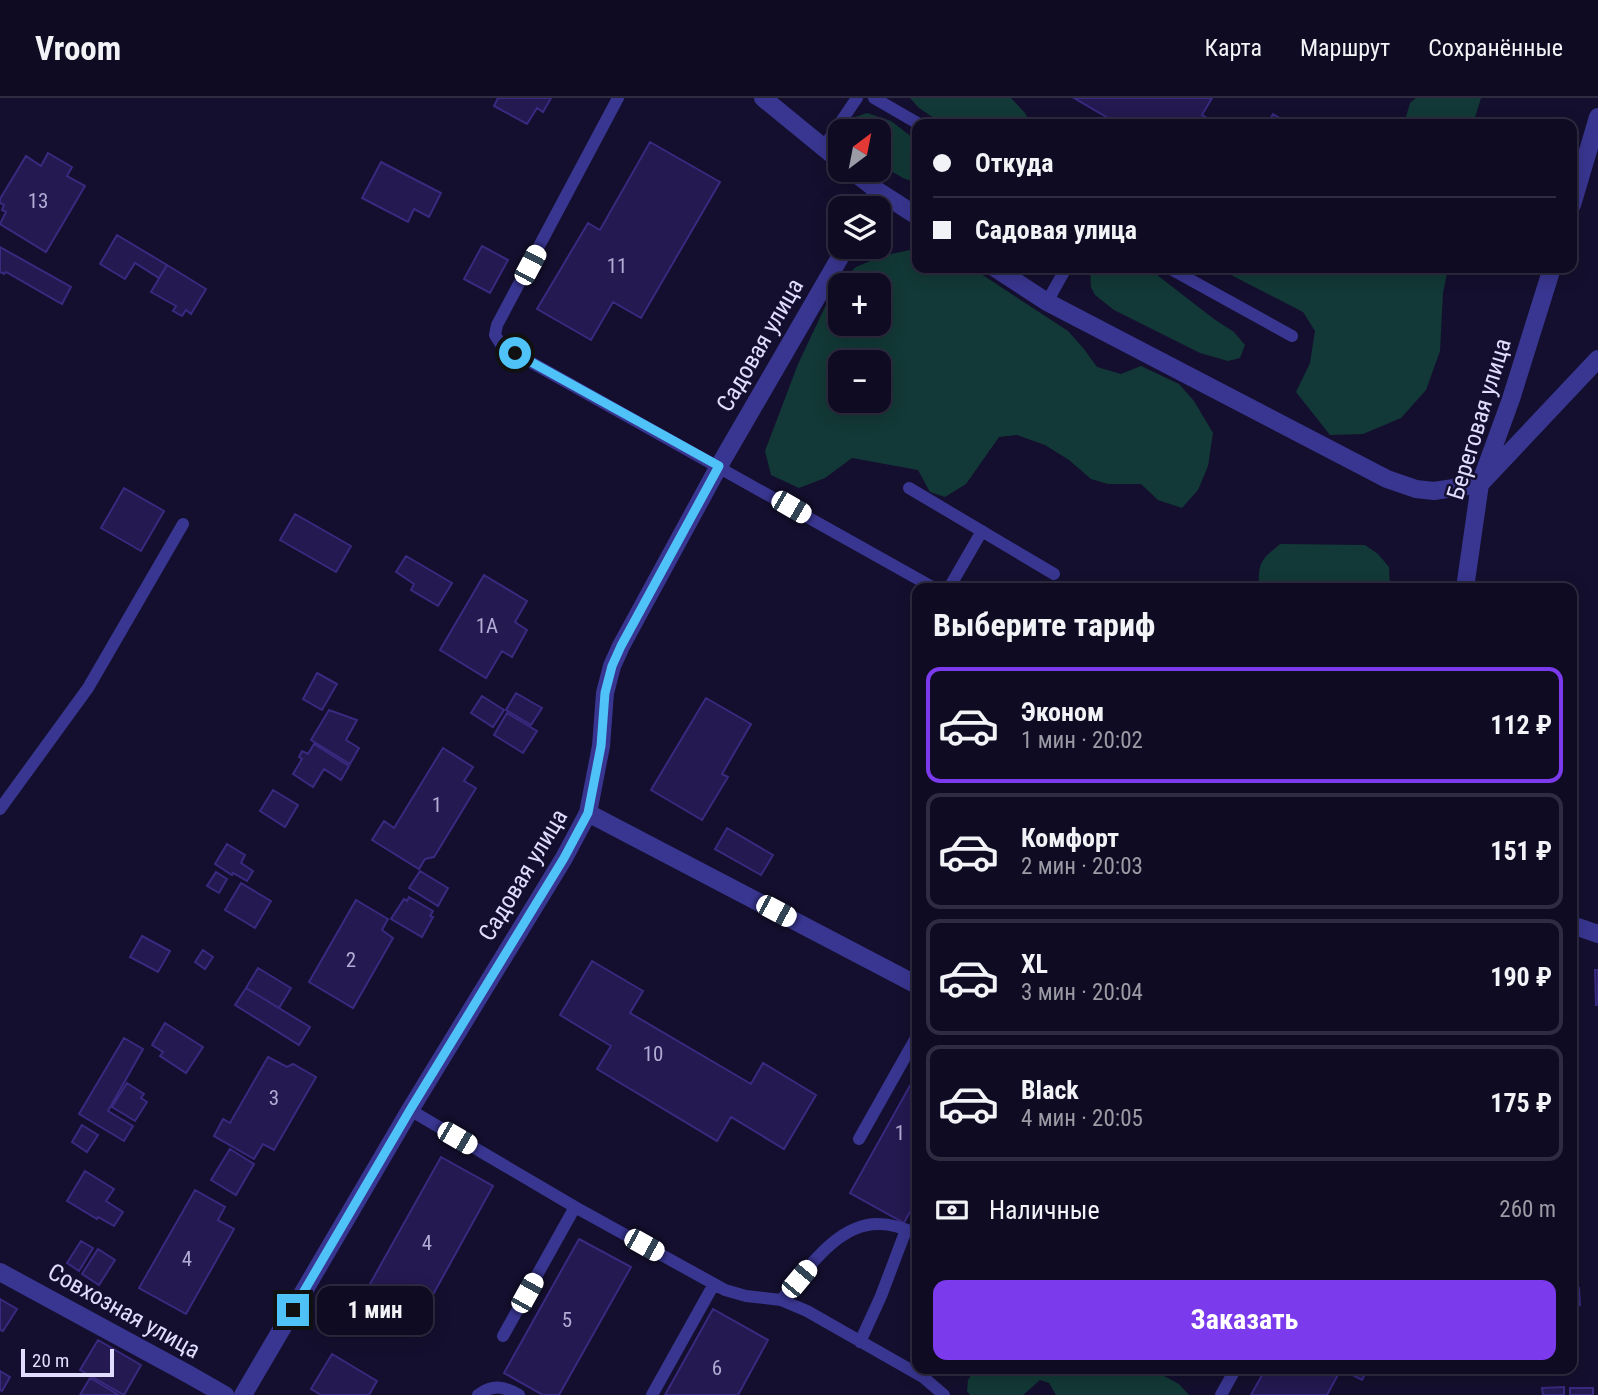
<!DOCTYPE html>
<html lang="ru">
<meta charset="utf-8">
<style>
:root{--surface:#0f0b22;--page:#1d192f;--text:#f1f3f6;--muted:#9b9ba5;--line:#2f2b40;--accent:#7c3aed}
body{margin:0;font-family:"Roboto Condensed",sans-serif;background:var(--page);color:var(--text);height:100vh;display:flex;flex-direction:column;font-size:26px;white-space:nowrap}
*{box-sizing:border-box;margin:0}
p{font-size:23px;color:var(--muted)}
.icon{flex:none;width:38px;height:38px;fill:none;stroke:currentColor;stroke-width:2;stroke-linecap:round;stroke-linejoin:round}
.map{position:relative;flex:1;overflow:hidden}
.panel{position:absolute;left:912px;top:485px;width:665px;height:791px;display:flex;flex-direction:column;background:var(--surface);border-radius:14px;box-shadow:0 4px 18px #0003,0 0 0 2px var(--line)}
.panel>*{flex:none}
.banner{position:absolute;left:912px;top:21px;width:665px;height:154px;border-radius:14px;box-shadow:0 4px 18px #0003,0 0 0 2px var(--line);display:grid;align-content:center;height:154px;padding:0 21px;background:var(--surface)}
.needle{width:46px;rotate:32deg}
.controls{position:absolute;left:828px;top:21px;display:grid;gap:14px}
.controls a{display:grid;place-items:center;width:63px;height:63px;border-radius:14px;background:var(--surface);box-shadow:0 4px 18px #0003,0 0 0 2px var(--line);font-size:35px}
.scale{position:absolute;left:21px;bottom:18px;width:93px;box-sizing:border-box;padding-left:7px;border:4px solid #e0ddff;border-top:0;font-size:19px;line-height:24px;white-space:nowrap;color:#e0ddff;-webkit-text-stroke:5px #140f2e;paint-order:stroke}
.end{position:absolute;width:32px;height:32px;margin:-16px;border:9px solid #4fc3f7;background:#111;box-shadow:0 0 0 4px #111}
.from{border-radius:50%}
.bubble{position:absolute;height:49px;border-radius:14px;background:var(--surface);box-shadow:0 4px 18px #0003,0 0 0 2px var(--line);font-size:23px;font-weight:700;line-height:49px;text-align:center}
.car{position:absolute;width:21px;height:42px;margin:-21px -10px;border-radius:9px;box-shadow:0 0 5px 2px #0007;background:linear-gradient(#fff 24%,#345 0 40%,#fff 0 76%,#345 0 86%,#fff 0)}
.banner b{display:flex;align-items:center;gap:24px;height:66px;font-size:26px}
.banner b+b{border-top:2px solid var(--line)}
.banner i{width:18px;height:18px;background:var(--text)}
ul{padding:0;list-style:none}
li{display:flex;align-items:center;gap:21px;height:116px;margin:0 14px 10px;padding:0 7px;border:4px solid var(--line);border-radius:14px}
li div{flex:1}
li b{display:block;font-size:26px}
li em{font-style:normal;font-weight:700}
li.on{border-color:var(--accent)}
li>.icon{width:63px;height:63px;stroke-width:1.5}
h2{padding:0 21px;font-size:32px;line-height:84px}
.pay{display:flex;align-items:center;gap:18px;height:77px;padding:0 21px;font-size:26px}
.pay p{margin-inline-start:auto}
.action{display:flex;gap:14px;margin-top:auto;padding:14px 21px}
.action a{flex:1;height:80px;border-radius:14px;background:var(--accent);color:#fff;font-size:28px;font-weight:700;line-height:80px;text-align:center}
header{display:flex;align-items:center;gap:42px;box-sizing:border-box;height:98px;padding:0 35px;background:var(--surface);border-bottom:2px solid var(--line)}
header strong{font-size:33px}
nav{display:flex;gap:38px;margin-inline-start:auto;font-size:24px}
.map>svg:first-child{display:block}
.green{fill:#123937;fill-rule:evenodd}
.building{fill:#241951;stroke:#39297f;stroke-width:2}
.lines{fill:none;stroke-linecap:round;stroke-linejoin:round}
.lane{stroke:#393691;stroke-width:12}
.street{stroke:#393691;stroke-width:18}
.route{stroke:#4fc3f7;stroke-width:9}
.labels{text-anchor:middle;dominant-baseline:central;stroke-width:5;stroke-linejoin:round;paint-order:stroke}
.number-label{font-size:21px;fill:#b1acd4}
.street-label{font-size:24px;fill:#e0ddff;stroke:#140f2e}
</style>
<header>
<strong>Vroom</strong>
<nav><a>Карта</a><a>Маршрут</a><a>Сохранённые</a></nav>
</header>
<div class="map">
<svg width="1598" height="1297" viewBox="0 0 1598 1297">
<rect width="100%" height="100%" fill="#140f2e"/>
<path class="green" d="M910,0H1011L1025,15L1031,26H943L919,10Z
M1416,0H1481L1473,26H1404L1410,5Z
M867,15L891,23L917,43V85L903,80L879,66L878,33H849L852,20Z
M910,152L917,153V170H972L1068,233L1084,251L1097,269L1121,276L1141,268L1179,286L1194,303L1213,335L1208,368L1198,392L1182,410L1158,402L1141,386H1108L1091,381L1069,362L1045,347L1017,337L999,339L966,386L945,399L930,394L918,372L852,360L825,380L799,390L771,377L765,353L798,266L834,190L856,169L882,158ZM878,187V226H840V187ZM878,264V303H840V264Z
M1090,170H1148L1214,221L1234,234L1245,247L1240,260L1228,263L1200,255L1114,212L1095,197L1091,189Z
M1221,170H1448L1443,195L1440,253L1426,292L1401,320L1363,336L1330,337L1296,294L1310,265L1315,233L1303,214L1227,175Z
M1280,446L1365,447L1378,456L1389,469L1390,490H1259C1258,464 1261,462 1280,446Z
M1151,1271L1179,1286L1189,1297H1056L1049,1285L1040,1282L1023,1297H970L967,1293L968,1282L975,1271Z"/>
<path class="building" d="M498,0H551L543,14L537,10L527,26L494,8Z
M1074,0H1212L1202,17L1218,26H1111L1113,23Z
M1273,16L1290,26H1267Z
M650,44L720,84L641,220L613,204L591,242L537,211L588,125L600,132Z
M48,55L72,69L67,78L85,88L46,154L0,126L6,114L2,112L4,107L0,105V101L26,58L41,68Z
M381,64L441,95L429,119L414,111L408,124L362,100Z
M117,137L167,167L159,180L135,165L125,181L100,166Z
M482,148L508,162L490,195L464,181Z
M0,149L71,189L62,206L6,174L4,176L0,174Z
M167,167L206,191L191,216L186,212L182,218L173,213L176,208L151,194Z
M124,390L164,413L141,453L101,430Z
M295,416L351,448L336,474L280,442Z
M406,458L452,485L438,508L411,492L414,486L396,474Z
M484,477L527,503L515,524L527,532L512,559L502,553L486,580L440,552Z
M317,575L337,586L322,612L303,601Z
M516,595L542,610L531,627L506,612Z
M482,598L504,612L493,629L471,615Z
M706,600L751,626L722,676L728,679L702,722L651,692Z
M329,612L357,622L346,642L359,650L350,666L311,642Z
M507,615L537,633L523,655L494,637Z
M314,646L349,668L341,682L324,671L313,689L293,676L302,661L299,659L302,653L308,656Z
M443,650L473,669L464,683L476,690L434,759L425,761L419,771L372,742L384,723L394,730Z
M273,692L298,707L285,729L260,713Z
M727,730L773,757L761,777L715,751Z
M227,746L245,757L241,765L253,773L247,783L233,775L232,777L215,766Z
M420,773L448,790L438,808L409,790Z
M216,774L227,781L219,795L207,788Z
M241,785L271,803L255,830L225,812Z
M409,799L433,813L430,818L433,819L422,839L391,821L404,801L407,803Z
M356,802L388,821L382,832L393,840L353,910L309,884Z
M142,838L170,853L158,874L130,859Z
M203,852L213,859L205,871L195,864Z
M592,863L643,893L630,915L751,986L763,965L816,997L784,1051L731,1019L717,1043L597,971L611,948L560,917Z
M258,870L291,890L279,910L246,890Z
M1595,872H1598V907H1596Z
M246,890L310,929L299,947L235,907Z
M165,925L203,949L186,975L160,958L163,954L152,947Z
M124,940L143,951L108,1013L133,1028L124,1043L79,1016Z
M268,959L287,969L293,966L316,979L274,1052L263,1046L254,1061L214,1038L223,1021L230,1025Z
M917,975V1101L904,1125L850,1095Z
M127,985L144,996L141,1000L147,1004L135,1023L112,1009Z
M82,1027L98,1037L87,1054L72,1044Z
M230,1051L254,1066L236,1097L211,1082Z
M441,1059L493,1088L414,1231L361,1202Z
M85,1073L114,1091L106,1103L123,1114L114,1128L98,1119L97,1121L67,1103Z
M195,1092L225,1109L218,1122L234,1131L186,1216L139,1190Z
M579,1141L631,1169L559,1297H543L504,1275Z
M81,1143L93,1150L79,1173L67,1165Z
M98,1151L115,1162L99,1187L82,1176Z
M1574,1160L1578,1186L1572,1187V1161Z
M1579,1190L1580,1207L1572,1208V1191Z
M0,1201L17,1211L3,1233L0,1232Z
M713,1211L768,1242L738,1297H665Z
M1572,1211H1576V1230H1572Z
M98,1242L141,1267L124,1297L80,1272Z
M332,1256L377,1283L369,1297H321L311,1291Z
M1266,1270H1368L1362,1282L1341,1271L1327,1297H1251Z
M0,1273L10,1279L2,1293L0,1292Z
M90,1280L119,1297H80Z
M1564,1289V1297H1543L1542,1290Z
M1570,1290H1593V1297H1570Z"/>
<g class="lines">
<path class="lane" d="M618,0L497,227L495,237L502,248L934,490
M874,0L919,26
M823,50L857,0
M1169,170L1292,238
M1047,204L1066,170
M909,390L1054,476
M949,490L982,433
M0,711L88,590L183,426
M410,1012L575,1109L725,1192L746,1198L781,1202L807,1213L923,1279L944,1297
M859,1041L917,938
M781,1202C806,1173 837,1125 879,1126C892,1126 906,1131 917,1136
M503,1238L575,1109
M860,1244L881,1198L906,1132
M478,1297C492,1286 504,1288 519,1297
M652,1297L714,1186
M1221,1297L1236,1270"/>
<path class="street" d="M763,0L840,63
M851,72L878,93L917,118
M1572,107L1598,19
M868,110L878,93
M995,170L1047,204L1387,381L1416,391L1434,393L1480,386L1598,261
M1465,490L1480,386L1511,301L1552,170
M588,715L917,887
M1572,827L1598,836
M0,1174L188,1276L225,1297
M243,1297L410,1012L564,760L588,715L601,648L605,595L612,568L621,548L719,368L846,149"/>
</g>
<g class="lines">
<path class="route" d="M293,1212L410,1012L564,760L588,715L601,648L605,595L612,568L621,548L719,368L515,255"/>
</g>
<g class="labels">
<g class="number-label">
<text x="38" y="103">13</text>
<text x="617" y="168">11</text>
<text x="487" y="528">1А</text>
<text x="437" y="707">1</text>
<text x="351" y="862">2</text>
<text x="653" y="956">10</text>
<text x="274" y="1000">3</text>
<text x="900" y="1035">1</text>
<text x="427" y="1145">4</text>
<text x="187" y="1161">4</text>
<text x="567" y="1222">5</text>
<text x="717" y="1270">6</text>
</g>
<g class="street-label">
<text transform="translate(760 247) rotate(-60)">Садовая улица</text>
<text transform="translate(1479 321) rotate(-73)">Береговая улица</text>
<text transform="translate(523 777) rotate(-59)">Садовая улица</text>
<text transform="translate(124 1213) rotate(29)">Совхозная улица</text>
</g>
</g>
</svg>
<div class="controls">
<a><svg class="needle" viewBox="-14 -14 28 28"><path d="M0-13l5 13h-10z" fill="#e53935"/><path d="M0 13l5-13h-10z" fill="#9b9ba5"/></svg></a>
<a><svg class="icon" aria-label="layers" viewBox="0 0 24 24"><path d="M12 4l9 5-9 5-9-5zM3 14l9 5 9-5"/></svg></a>
<a>+</a>
<a>−</a>
</div>
<div class="scale">20 m</div>
<i class="end from" style="left:515px;top:255px"></i>
<i class="end" style="left:293px;top:1212px"></i>
<div class="bubble" style="left:317px;top:1188px;width:116px">1 мин</div>
<i class="car" style="left:530px;top:167px;rotate:28deg"></i>
<i class="car" style="left:791px;top:409px;rotate:120deg"></i>
<i class="car" style="left:776px;top:813px;rotate:118deg"></i>
<i class="car" style="left:457px;top:1040px;rotate:120deg"></i>
<i class="car" style="left:644px;top:1147px;rotate:119deg"></i>
<i class="car" style="left:799px;top:1181px;rotate:40deg"></i>
<i class="car" style="left:527px;top:1195px;rotate:29deg"></i>
<div class="banner">
<b><i class="from"></i>Откуда</b>
<b><i></i>Садовая улица</b>
</div>
<section class="panel">
<h2>Выберите тариф</h2>
<ul>
<li class="on"><svg class="icon" aria-label="car" viewBox="0 0 24 24"><path d="M5 17H2v-5l4-1 3-4h7l3 4 3 1v5h-3M9 17h6M6 11h13"/><circle cx="7" cy="17" r="2"/><circle cx="17" cy="17" r="2"/></svg><div><b>Эконом</b><p>1 мин · 20:02</p></div><em>112 ₽</em></li>
<li><svg class="icon" aria-label="car" viewBox="0 0 24 24"><path d="M5 17H2v-5l4-1 3-4h7l3 4 3 1v5h-3M9 17h6M6 11h13"/><circle cx="7" cy="17" r="2"/><circle cx="17" cy="17" r="2"/></svg><div><b>Комфорт</b><p>2 мин · 20:03</p></div><em>151 ₽</em></li>
<li><svg class="icon" aria-label="car" viewBox="0 0 24 24"><path d="M5 17H2v-5l4-1 3-4h7l3 4 3 1v5h-3M9 17h6M6 11h13"/><circle cx="7" cy="17" r="2"/><circle cx="17" cy="17" r="2"/></svg><div><b>XL</b><p>3 мин · 20:04</p></div><em>190 ₽</em></li>
<li><svg class="icon" aria-label="car" viewBox="0 0 24 24"><path d="M5 17H2v-5l4-1 3-4h7l3 4 3 1v5h-3M9 17h6M6 11h13"/><circle cx="7" cy="17" r="2"/><circle cx="17" cy="17" r="2"/></svg><div><b>Black</b><p>4 мин · 20:05</p></div><em>175 ₽</em></li>
</ul>
<div class="pay"><svg class="icon" aria-label="cash" viewBox="0 0 24 24"><path d="M3 7h18v10H3z"/><circle cx="12" cy="12" r="2"/></svg>Наличные<p>260 m</p></div>
<div class="action"><a>Заказать</a></div>
</section>
</div>
